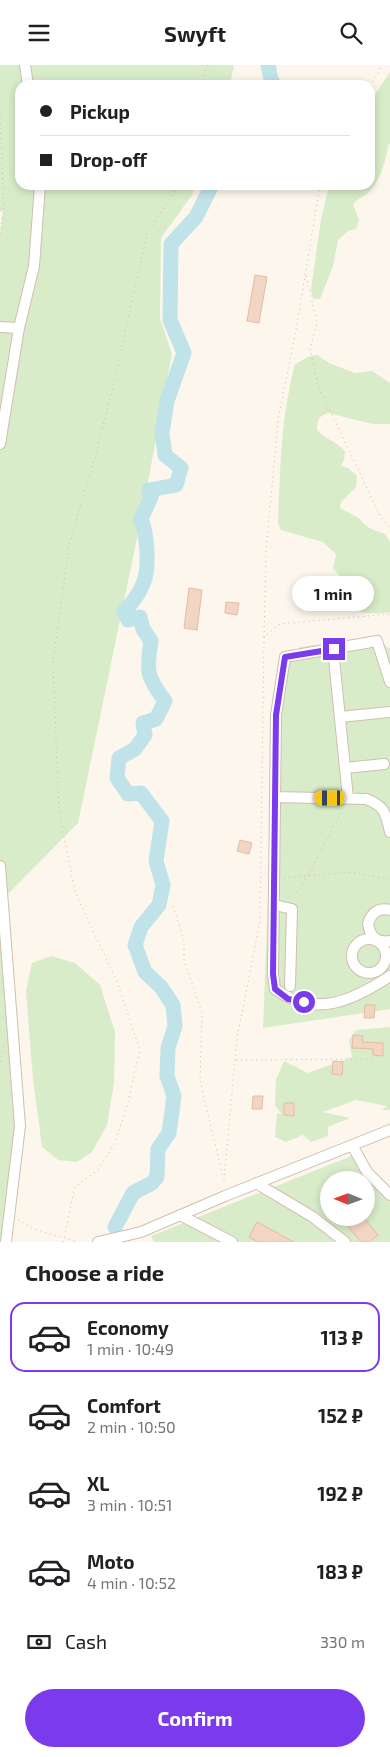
<!DOCTYPE html>
<meta charset="utf-8">
<style>
:root{--surface:#fff;--page:#f2f2f2;--text:#202124;--muted:#757577;--line:#e0e0e0;--accent:#7c3aed}
body{margin:0;font-family:"Exo 2",sans-serif;background:var(--page);color:var(--text);height:100vh;display:flex;flex-direction:column;font-size:19px;white-space:nowrap}
*{box-sizing:border-box;margin:0}
p{font-size:16px;color:var(--muted)}
.icon{flex:none;width:28px;height:28px;fill:none;stroke:currentColor;stroke-width:2;stroke-linecap:round;stroke-linejoin:round}
.map{position:relative;height:1177px;overflow:hidden}
.drawer{display:flex;flex-direction:column;background:var(--surface);flex:1}
.drawer>*{flex:none}
.guide{position:absolute;left:15px;top:15px;width:360px;height:110px;border-radius:15px;box-shadow:0 2px 8px #0003;display:grid;align-content:center;height:110px;padding:0 25px;background:var(--surface)}
.needle{width:32px;rotate:271deg}
.controls{position:absolute;left:320px;top:1106px;display:grid;gap:10px}
.controls a{display:grid;place-items:center;width:55px;height:55px;border-radius:50%;background:var(--surface);box-shadow:0 2px 8px #0003;font-size:25px}
.end{position:absolute;width:22px;height:22px;margin:-11px;border:6px solid #7c3aed;background:#fff;box-shadow:0 0 0 2px #fff}
.from{border-radius:50%}
.bubble{position:absolute;height:35px;border-radius:18px;background:var(--surface);box-shadow:0 2px 8px #0003;font-size:16px;font-weight:700;line-height:35px;text-align:center}
.car{position:absolute;width:15px;height:30px;margin:-15px -8px;border-radius:6px;box-shadow:0 0 4px 1px #0007;background:linear-gradient(#f5c518 24%,#345 0 40%,#f5c518 0 76%,#345 0 86%,#f5c518 0)}
.guide b{display:flex;align-items:center;gap:18px;height:48px;font-size:19px}
.guide b+b{border-top:1px solid var(--line)}
.guide i{width:12px;height:12px;background:var(--text)}
ul{padding:0;list-style:none}
li{display:flex;align-items:center;gap:15px;height:70px;margin:0 10px 8px;padding:0 15px;border:2px solid transparent;border-radius:15px}
li div{flex:1}
li b{display:block;font-size:19px}
li em{font-style:normal;font-weight:700}
li.on{border-color:var(--accent)}
li>.icon{width:45px;height:45px;stroke-width:1.5}
h2{padding:0 25px;font-size:22px;line-height:60px}
.pay{display:flex;align-items:center;gap:12px;height:55px;padding:0 25px;font-size:19px}
.pay p{margin-inline-start:auto}
.button{display:flex;gap:10px;margin-top:auto;padding:10px 25px}
.button a{flex:1;height:58px;border-radius:30px;background:var(--accent);color:#fff;font-size:20px;font-weight:700;line-height:58px;text-align:center}
header{display:flex;justify-content:space-between;align-items:center;height:65px;padding:0 25px;background:var(--surface);font-size:22px;font-weight:700}
.map>svg:first-child{display:block}
.green{fill:#d8ecc9;fill-rule:evenodd}
.lines{fill:none;stroke-linecap:round;stroke-linejoin:round}
.river{stroke:#bfe3e8;stroke-width:15}
.building{fill:#f3d5c3;stroke:#e6bba3}
.minor-casing{stroke:#d1beb0;stroke-width:12}
.path{stroke:#d9b8a5;stroke-width:1;stroke-dasharray:1 4;stroke-linecap:butt}
.minor{stroke:#fff;stroke-width:10}
.route{stroke:#7c3aed;stroke-width:6}
</style>
<header><svg class="icon" aria-label="menu" viewBox="0 0 24 24"><path d="M4 6h16M4 12h16M4 18h16"/></svg>Swyft<svg class="icon" aria-label="search" viewBox="0 0 24 24"><circle cx="10" cy="10" r="6"/><path d="M15 15l6 6"/></svg></header>
<div class="map">
<svg width="390" height="1177" viewBox="0 0 390 1177">
<rect width="100%" height="100%" fill="#fdf6ec"/>
<path class="green" d="M0,0H234L230,20H20V120H196L192,130L161,173L160,253L172,289L141,454L78,758L4,833L20,1061L6,1177H0V169L3,146L0,147Z
M390,7V79L388,80C386,95 381,113 371,125C366,132 358,132 353,140L359,155L356,164L348,166L338,175L333,201L320,234H313L311,225L321,155L329,120H370V37Z
M317,290L331,299L355,308L372,306L390,318V359H373L328,348C318,351 317,356 317,365C325,374 337,377 345,386L344,395L341,401L348,403L357,411L356,422L341,437L340,443L359,453L365,460L373,465L385,469L390,477V547C378,550 356,548 345,542L349,522L333,503L336,489L323,477L281,465L278,458C280,405 281,351 295,299L310,291Z
M375,573L390,584V944L263,963L273,701L289,596L300,582Z
M51,891L75,898L100,920L115,967L114,1018L107,1060L92,1087L77,1097L58,1095L42,1082L33,1014L26,926L32,898Z
M390,962V1045H382L387,1041L356,1035L323,1047L350,1053L328,1062V1071L311,1077L303,1070L286,1077L275,1072L277,1049L281,1048L275,1041L276,1015L284,996L308,1008L352,992L349,975L356,965Z
M354,1090L364,1109L390,1136V1177H154L151,1171ZM329,1115H366V1152H329Z"/>
<g class="lines">
<path class="river" d="M268,0L271,14L274,20
M115,1162L133,1128L152,1118L157,1112L158,1084L169,1068L174,1031L167,1011L168,983L175,961L173,940L161,922L145,907L135,880L141,862L159,840L163,820L156,796L162,756L141,728L128,729L117,713L119,693L135,684L145,670L143,658L156,654L165,636C147,612 146,607 151,576L143,564L140,552L128,555L124,547C133,537 142,525 145,513C149,498 147,468 141,454L151,432L149,425L176,420L181,403L165,390L162,368L167,336L184,288L170,255L171,179L196,152L212,120"/>
</g>
<path class="building" d="M255,210L267,212L259,258L247,256Z
M189,523L202,525L197,565L184,563Z
M226,537L239,538L237,550L225,548Z
M240,775L252,778L249,789L237,786Z
M365,940H375L374,953H364Z
M353,970L363,971L362,977L383,978V991L373,990V984L352,983Z
M333,996L343,997L342,1010L332,1009Z
M253,1031H263L262,1044H252Z
M284,1038H294V1051L284,1050Z
M340,1152H363L378,1170L370,1177H361Z
M257,1157L294,1177H258L249,1172Z"/>
<g class="lines">
<g class="minor-casing">
<path id="minor" d="M25,0L28,20
M0,262L19,263
M0,379L19,263L34,201L40,120
M333,584L348,733
M390,617L377,576L285,592L276,650L273,909L275,924C315,954 354,935 390,911
M340,652L390,647
M345,703L384,699
M275,732L366,734C385,741 386,749 390,767
M0,801L20,1061L6,1177
M275,840L292,844L290,921
M390,845C378,842 371,848 368,859C370,872 377,878 390,876
M352 891a17 17 0 1 1 34 0a17 17 0 1 1-34 0Z
M352,1080L367,1107L390,1130
M256,1118L313,1152L345,1177
M180,1150L232,1177
M98,1177L141,1167L225,1131L390,1065"/>
</g>
<path class="path" d="M200,20L208,0
M370,21L383,0
M0,48L4,145L0,170
M306,211L317,257L310,284L318,320L380,451L390,462
M264,572L266,487L278,355L296,265L320,120
M284,813L349,807L390,814
M289,833L300,825L343,744
M173,841L184,875V895L202,948L200,1016L223,1112
M236,995L374,994
M0,997L4,982
M224,1115L237,973L260,856L264,572L280,559L390,549
M18,1155L34,1164L78,1177
M63,1177L75,1122L98,1105L114,1080L127,1041L140,985L117,917L75,827L59,746L53,598L69,480L96,389L115,314L147,168L175,126L176,120"/>
<use href="#minor" class="minor"/>
</g>
<g class="lines">
<path class="route" d="M304,937L288,934L275,924L273,909L276,650L285,592L334,584"/>
</g>
</svg>
<div class="controls">
<a><svg class="needle" viewBox="-14 -14 28 28"><path d="M0-13l5 13h-10z" fill="#e53935"/><path d="M0 13l5-13h-10z" fill="#757577"/></svg></a>
</div>
<i class="end from" style="left:304px;top:937px"></i>
<i class="end" style="left:334px;top:584px"></i>
<div class="bubble" style="left:292px;top:511px;width:82px">1 min</div>
<i class="car" style="left:330px;top:733px;rotate:270deg"></i>
<div class="guide">
<b><i class="from"></i>Pickup</b>
<b><i></i>Drop-off</b>
</div>
</div>
<section class="drawer">
<h2>Choose a ride</h2>
<ul>
<li class="on"><svg class="icon" aria-label="car" viewBox="0 0 24 24"><path d="M5 17H2v-5l4-1 3-4h7l3 4 3 1v5h-3M9 17h6M6 11h13"/><circle cx="7" cy="17" r="2"/><circle cx="17" cy="17" r="2"/></svg><div><b>Economy</b><p>1 min · 10:49</p></div><em>113 ₽</em></li>
<li><svg class="icon" aria-label="car" viewBox="0 0 24 24"><path d="M5 17H2v-5l4-1 3-4h7l3 4 3 1v5h-3M9 17h6M6 11h13"/><circle cx="7" cy="17" r="2"/><circle cx="17" cy="17" r="2"/></svg><div><b>Comfort</b><p>2 min · 10:50</p></div><em>152 ₽</em></li>
<li><svg class="icon" aria-label="car" viewBox="0 0 24 24"><path d="M5 17H2v-5l4-1 3-4h7l3 4 3 1v5h-3M9 17h6M6 11h13"/><circle cx="7" cy="17" r="2"/><circle cx="17" cy="17" r="2"/></svg><div><b>XL</b><p>3 min · 10:51</p></div><em>192 ₽</em></li>
<li><svg class="icon" aria-label="car" viewBox="0 0 24 24"><path d="M5 17H2v-5l4-1 3-4h7l3 4 3 1v5h-3M9 17h6M6 11h13"/><circle cx="7" cy="17" r="2"/><circle cx="17" cy="17" r="2"/></svg><div><b>Moto</b><p>4 min · 10:52</p></div><em>183 ₽</em></li>
</ul>
<div class="pay"><svg class="icon" aria-label="cash" viewBox="0 0 24 24"><path d="M3 7h18v10H3z"/><circle cx="12" cy="12" r="2"/></svg>Cash<p>330 m</p></div>
<div class="button"><a>Confirm</a></div>
</section>
